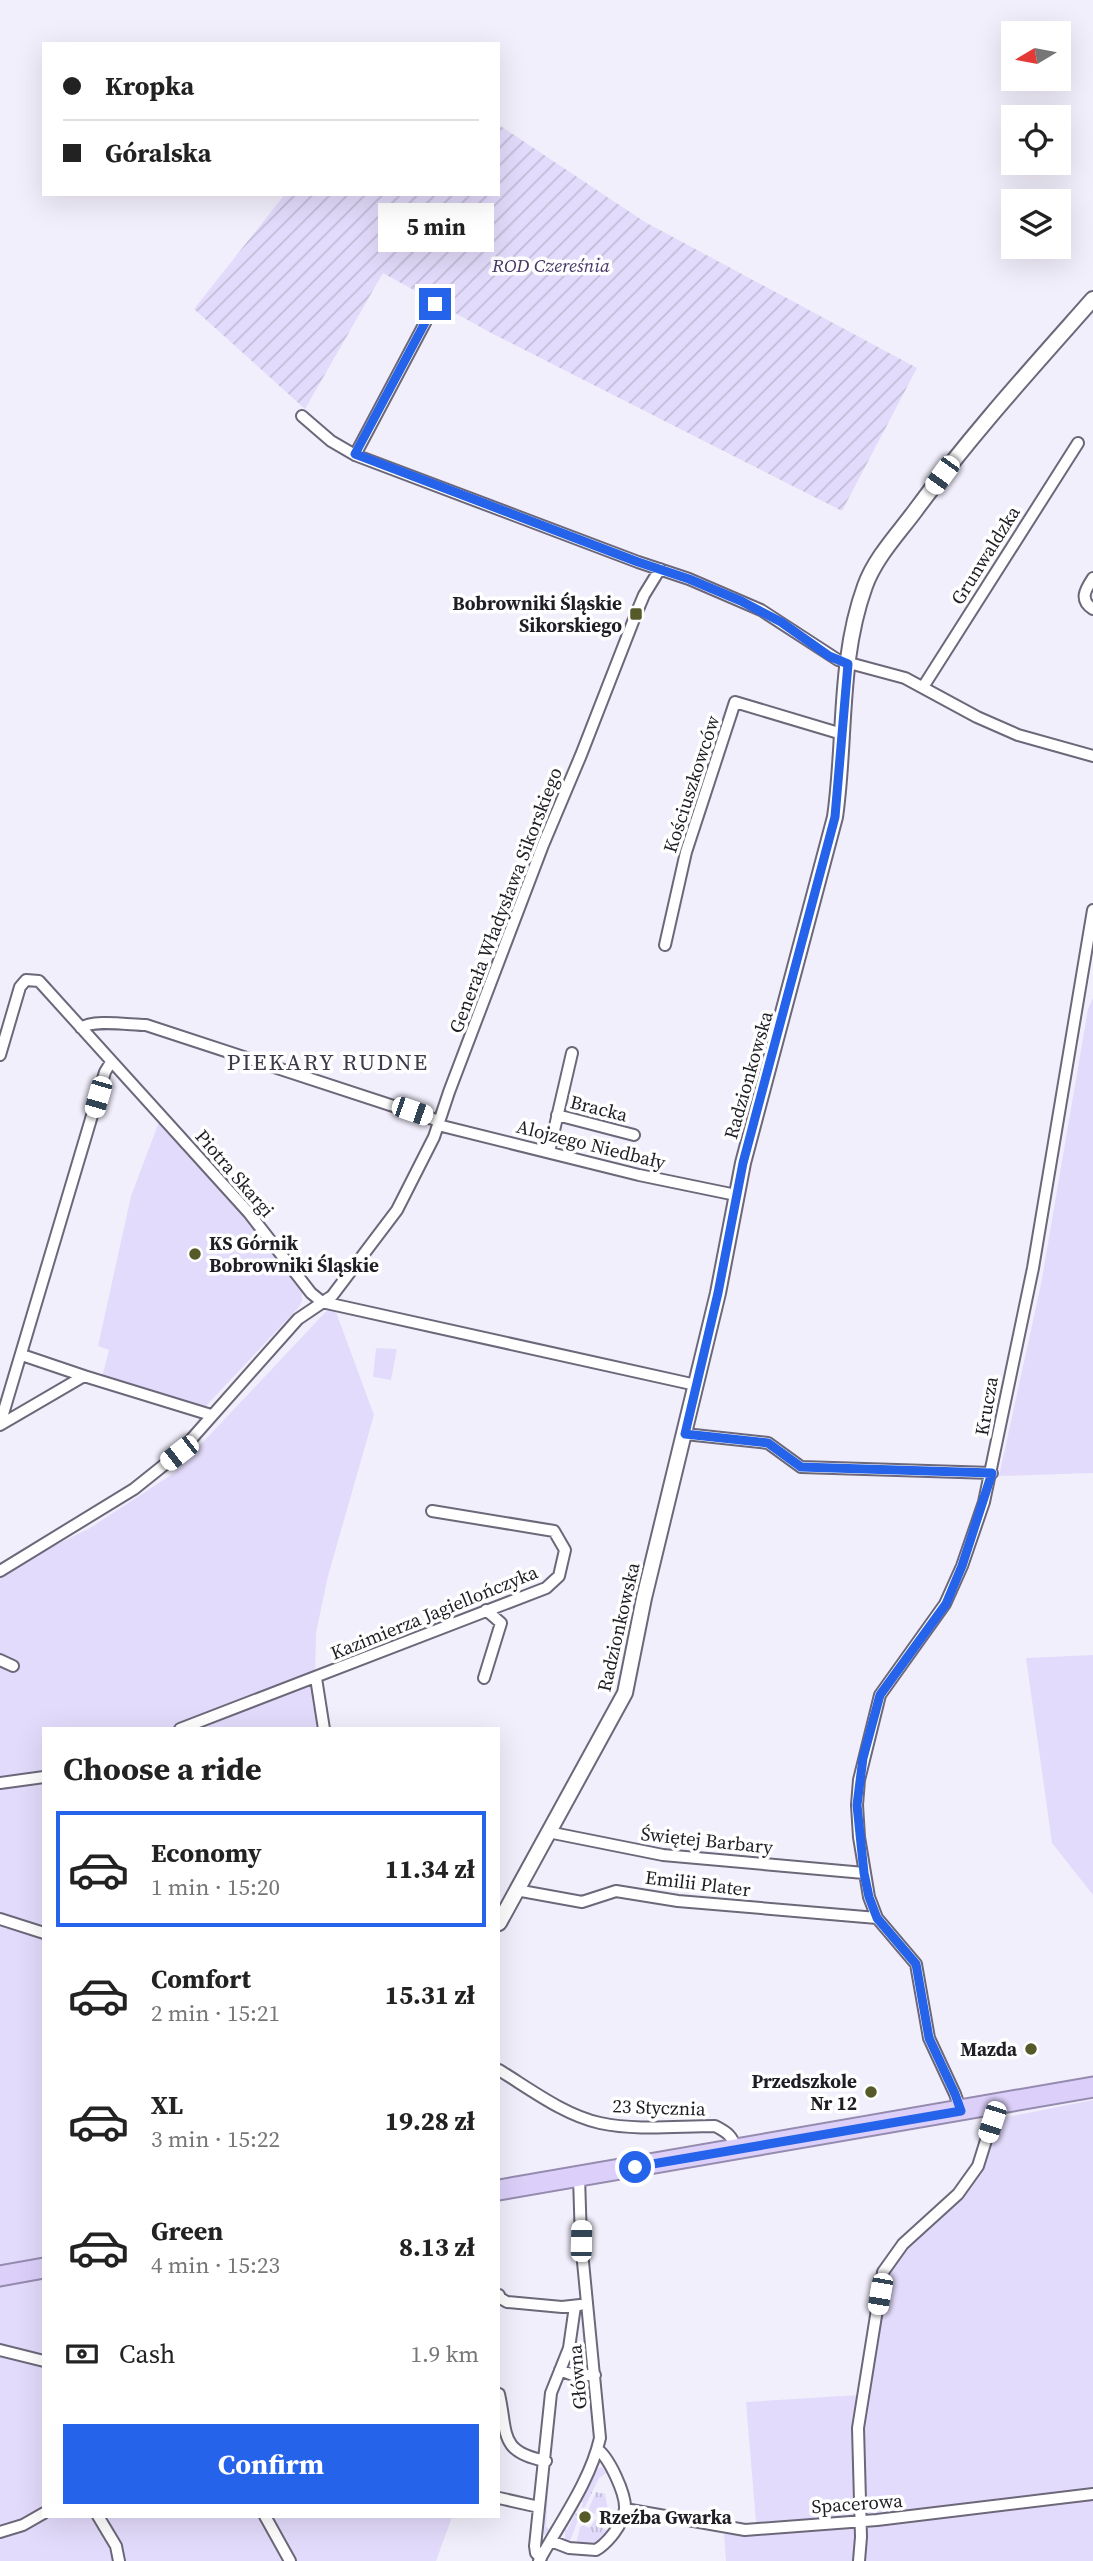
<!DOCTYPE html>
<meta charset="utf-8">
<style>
:root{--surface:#fff;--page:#f6f6f6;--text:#222;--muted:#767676;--line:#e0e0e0;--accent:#2563eb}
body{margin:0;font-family:"Source Serif 4",serif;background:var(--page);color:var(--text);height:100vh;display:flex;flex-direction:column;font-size:26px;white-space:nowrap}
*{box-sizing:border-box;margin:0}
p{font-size:23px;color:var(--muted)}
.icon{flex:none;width:38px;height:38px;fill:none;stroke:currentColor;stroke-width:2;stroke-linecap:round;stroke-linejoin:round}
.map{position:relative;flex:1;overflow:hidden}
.sheet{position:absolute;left:42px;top:1727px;width:458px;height:791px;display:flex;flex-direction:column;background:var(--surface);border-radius:0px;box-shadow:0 7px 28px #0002}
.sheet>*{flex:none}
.hud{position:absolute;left:42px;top:42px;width:458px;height:154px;border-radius:0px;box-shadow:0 7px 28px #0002;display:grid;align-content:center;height:154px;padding:0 21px;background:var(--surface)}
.needle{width:46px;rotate:260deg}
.controls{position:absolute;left:1001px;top:21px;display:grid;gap:14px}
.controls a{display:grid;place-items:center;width:70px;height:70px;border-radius:0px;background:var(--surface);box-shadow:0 7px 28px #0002;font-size:35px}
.end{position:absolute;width:32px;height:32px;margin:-16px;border:9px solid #2563eb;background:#fff;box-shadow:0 0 0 4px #fff}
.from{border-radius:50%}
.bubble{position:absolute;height:49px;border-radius:0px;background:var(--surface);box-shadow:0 7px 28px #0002;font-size:23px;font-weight:700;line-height:49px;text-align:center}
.car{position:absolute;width:21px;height:42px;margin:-21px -10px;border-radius:9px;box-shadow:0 0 5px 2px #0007;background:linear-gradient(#fff 24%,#345 0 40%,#fff 0 76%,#345 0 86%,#fff 0)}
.hud b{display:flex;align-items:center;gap:24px;height:66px;font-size:26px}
.hud b+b{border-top:2px solid var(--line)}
.hud i{width:18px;height:18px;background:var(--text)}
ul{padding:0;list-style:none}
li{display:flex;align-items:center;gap:21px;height:116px;margin:0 14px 10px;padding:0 7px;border:4px solid transparent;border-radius:0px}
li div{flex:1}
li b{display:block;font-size:26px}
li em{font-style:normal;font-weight:700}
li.current{border-color:var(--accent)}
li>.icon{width:63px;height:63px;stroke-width:1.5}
h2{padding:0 21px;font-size:32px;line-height:84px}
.pay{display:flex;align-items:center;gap:18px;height:77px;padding:0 21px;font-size:26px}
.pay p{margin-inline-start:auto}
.cta{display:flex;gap:14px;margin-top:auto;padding:14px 21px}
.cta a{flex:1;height:80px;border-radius:0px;background:var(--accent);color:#fff;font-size:28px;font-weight:700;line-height:80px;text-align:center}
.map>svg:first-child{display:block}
.grass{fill:url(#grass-tufts)}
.park{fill:#e3dbfb}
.garden{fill:url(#garden-furrows)}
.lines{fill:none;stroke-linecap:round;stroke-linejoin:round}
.minor-casing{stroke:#6c6779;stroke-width:14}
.tertiary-casing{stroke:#6c6779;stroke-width:18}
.trunk-casing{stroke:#948baf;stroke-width:23}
.minor{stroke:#fff;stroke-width:10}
.tertiary{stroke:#fff;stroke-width:14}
.trunk{stroke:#dcd0fa;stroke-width:19}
.route{stroke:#2563eb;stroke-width:9}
.poi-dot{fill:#565a28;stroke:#fff;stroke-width:2.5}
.labels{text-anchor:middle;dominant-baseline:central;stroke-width:7;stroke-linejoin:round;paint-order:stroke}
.park-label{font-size:19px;font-style:italic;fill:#473767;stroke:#fff}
.street-label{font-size:19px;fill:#201e25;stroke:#fff}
.poi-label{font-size:19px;font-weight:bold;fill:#201e25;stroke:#fff;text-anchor:end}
.quarter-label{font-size:23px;letter-spacing:2px;fill:#3e3a4a;stroke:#fff}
</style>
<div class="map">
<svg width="1093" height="2561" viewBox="0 0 1093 2561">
<defs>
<pattern id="grass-tufts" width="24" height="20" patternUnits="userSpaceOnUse" patternTransform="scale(1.75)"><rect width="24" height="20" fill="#e3dbfb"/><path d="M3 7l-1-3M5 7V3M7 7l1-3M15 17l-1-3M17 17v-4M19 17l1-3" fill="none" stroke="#c2bcd7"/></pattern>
<pattern id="garden-furrows" width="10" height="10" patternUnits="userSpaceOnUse" patternTransform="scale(1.75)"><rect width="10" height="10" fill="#e3dbfb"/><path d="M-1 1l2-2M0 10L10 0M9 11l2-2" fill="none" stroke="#c2bcd7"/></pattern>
</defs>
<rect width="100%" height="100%" fill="#f2effc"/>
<path class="grass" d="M601,2467L608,2472L599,2478L585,2507L581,2508L583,2503L579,2501L594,2471Z
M549,2474L546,2527L553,2531L546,2536L542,2531L547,2475Z
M596,2492L605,2494L608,2510L602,2518L588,2510Z
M576,2513L579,2517L569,2544L565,2540V2529L567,2530Z
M595,2520L599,2521V2526L608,2531L593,2544L576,2545L580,2527L583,2525L589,2528Z"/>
<path class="park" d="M1093,998V1473L999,1476L1041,1284L1088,1009Z
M159,1122L243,1216L302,1291V1301L298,1308L205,1407L102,1377L109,1350L98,1346L131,1196Z
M333,1304L374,1415L328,1576L316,1633L315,1678L323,1729H44V2516L452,2517L436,2561H0V1577L36,1555L90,1528L174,1473Z
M376,1348L397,1349L391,1380L373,1377Z
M1093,1655V1895L1052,1843L1026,1658Z
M1093,2100V2561H726L724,2534H757L746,2402L858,2395L893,2251L945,2207L976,2167L992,2120Z"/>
<path class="garden" d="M499,125L645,222L917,368L842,511L493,334L383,273L305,409L194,309L285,194H499Z"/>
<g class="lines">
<g class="minor-casing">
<path id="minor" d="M302,416L331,441L355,455L638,562L689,579L761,610L838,660L905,678L977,717L1018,735L1093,756
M355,455L435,304
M1093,578C1085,590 1079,600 1093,609
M923,687L1078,443
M665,945L686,852L735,702L842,734
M81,1028C93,1019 130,1025 146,1025L439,1121
M0,1055L20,987L26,980L39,981L249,1213L311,1293L322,1302L696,1385
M557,1115L634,1135
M438,1125L639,1175L736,1195
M549,1152L572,1053
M22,1355L84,1376
M0,1424L105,1072L111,1062
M0,1425L84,1376L211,1415
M685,1434L768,1443L801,1467L992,1473
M0,1571L134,1489L179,1453L298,1319L332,1296L397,1210L434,1137L449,1092L543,845L581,755L636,614L644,595L660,569
M0,1660L13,1666
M316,1678L324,1729
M484,1678L501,1623L486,1610
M180,1729L546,1588L559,1576L565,1550L554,1531L432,1511
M0,1783L44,1777
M548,1832L663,1855L864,1873
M516,1890L582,1902L616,1891L678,1901L877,1918
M0,1919L44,1933
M499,2070C530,2089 564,2115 600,2123C637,2131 678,2126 715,2126C727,2132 733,2136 736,2150
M961,2111L955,2094L929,2038L916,1964L877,1918L869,1897L859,1837L857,1805L859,1780L880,1695L945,1604L962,1566L984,1502L1033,1268L1093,910
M499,2295L500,2298L507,2302L562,2307L580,2305
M0,2350L44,2361
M560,2370L573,2375H595
M499,2394C508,2433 498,2452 546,2461
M499,2498L539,2507
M625,2509L745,2530L877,2520L1093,2494
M98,2516L116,2546L119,2561
M265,2516L290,2561
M0,2532L23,2525L44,2513
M551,2541L569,2548L596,2550C608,2543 623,2524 625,2509C626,2494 609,2457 597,2449
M541,2558L536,2553L535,2546L551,2393L569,2348L575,2306
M539,2561C560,2522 590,2482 600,2438L581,2241L579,2177
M859,2561L861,2537L858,2428L883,2272L903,2244L958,2194L978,2166L992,2121V2105"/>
</g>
<g class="tertiary-casing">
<path id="tertiary" d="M499,1923L625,1693L644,1598L718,1293L743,1163L835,817C846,741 838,660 865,586C875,558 898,534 915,511C970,436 1032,368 1093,299"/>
</g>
<g class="trunk-casing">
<path id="trunk" d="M499,2190L1093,2087
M0,2276L44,2268"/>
</g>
<use href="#minor" class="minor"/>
<use href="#tertiary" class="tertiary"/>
<use href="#trunk" class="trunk"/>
</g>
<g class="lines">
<path class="route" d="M435,304L355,454L638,562L689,579L741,601L781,622L829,656L848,664L835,817L743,1163L718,1293L685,1434L768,1443L801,1467L992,1473L962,1566L946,1604L880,1695L863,1758L857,1805L864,1873L869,1897L877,1918L916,1964L929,2038L955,2094L961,2111L635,2167"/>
</g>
<g class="poi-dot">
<rect x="629" y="607" width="14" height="14" rx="3.5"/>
<circle cx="195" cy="1254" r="7"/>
<circle cx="1031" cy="2049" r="7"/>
<circle cx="871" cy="2092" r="7"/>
<circle cx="585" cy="2517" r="7"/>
</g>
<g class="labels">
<g class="park-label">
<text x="551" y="265">ROD Czereśnia</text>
</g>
<g class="street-label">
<text transform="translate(985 555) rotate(-58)">Grunwaldzka</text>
<text transform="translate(691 784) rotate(-72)">Kościuszkowców</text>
<text transform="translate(505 900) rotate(-69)">Generała Władysława Sikorskiego</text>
<text transform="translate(748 1075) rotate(-74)">Radzionkowska</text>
<text transform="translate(599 1108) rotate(14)">Bracka</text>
<text transform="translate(591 1144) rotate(14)">Alojzego Niedbały</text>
<text transform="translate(235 1173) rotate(49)">Piotra Skargi</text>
<text transform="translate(986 1406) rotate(-80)">Krucza</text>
<text transform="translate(434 1612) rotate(-22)">Kazimierza Jagiellończyka</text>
<text transform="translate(618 1627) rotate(-77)">Radzionkowska</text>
<text transform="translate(707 1840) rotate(6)">Świętej Barbary</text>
<text transform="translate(698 1883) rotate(7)">Emilii Plater</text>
<text transform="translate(659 2107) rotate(2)">23 Stycznia</text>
<text transform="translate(577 2377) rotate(-95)">Główna</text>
<text transform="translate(857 2503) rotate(-4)">Spacerowa</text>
</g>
<g class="poi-label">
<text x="622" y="603">Bobrowniki Śląskie<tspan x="622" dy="22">Sikorskiego</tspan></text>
<text x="209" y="1243" text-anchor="start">KS Górnik<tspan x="209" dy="22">Bobrowniki Śląskie</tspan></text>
<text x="1017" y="2049">Mazda</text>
<text x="857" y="2081">Przedszkole<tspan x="857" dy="22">Nr 12</tspan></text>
<text x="599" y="2517" text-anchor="start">Rzeźba Gwarka</text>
</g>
<g class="quarter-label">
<text x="328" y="1062">PIEKARY RUDNE</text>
</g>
</g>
</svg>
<div class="controls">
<a><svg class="needle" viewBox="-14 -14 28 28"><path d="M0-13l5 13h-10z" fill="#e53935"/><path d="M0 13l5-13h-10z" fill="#767676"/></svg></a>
<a><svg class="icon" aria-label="locate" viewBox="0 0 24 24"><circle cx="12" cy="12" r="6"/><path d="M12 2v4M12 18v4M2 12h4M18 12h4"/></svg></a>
<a><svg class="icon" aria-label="layers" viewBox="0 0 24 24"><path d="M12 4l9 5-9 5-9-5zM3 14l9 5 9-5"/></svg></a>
</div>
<i class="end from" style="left:635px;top:2167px"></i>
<i class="end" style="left:435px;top:304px"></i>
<div class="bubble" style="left:378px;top:203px;width:116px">5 min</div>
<i class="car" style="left:942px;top:475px;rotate:216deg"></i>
<i class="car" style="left:98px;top:1097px;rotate:196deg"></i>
<i class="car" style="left:412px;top:1111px;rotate:109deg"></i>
<i class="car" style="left:179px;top:1453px;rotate:232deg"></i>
<i class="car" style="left:992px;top:2122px;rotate:198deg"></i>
<i class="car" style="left:581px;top:2241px;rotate:1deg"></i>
<i class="car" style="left:880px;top:2294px;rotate:190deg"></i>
<div class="hud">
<b><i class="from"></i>Kropka</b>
<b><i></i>Góralska</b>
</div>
<section class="sheet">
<h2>Choose a ride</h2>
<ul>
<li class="current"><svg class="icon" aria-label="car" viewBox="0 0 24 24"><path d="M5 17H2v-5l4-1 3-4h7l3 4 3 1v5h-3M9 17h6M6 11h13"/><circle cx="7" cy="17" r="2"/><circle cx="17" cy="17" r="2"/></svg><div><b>Economy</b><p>1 min · 15:20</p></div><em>11.34 zł</em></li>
<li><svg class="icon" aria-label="car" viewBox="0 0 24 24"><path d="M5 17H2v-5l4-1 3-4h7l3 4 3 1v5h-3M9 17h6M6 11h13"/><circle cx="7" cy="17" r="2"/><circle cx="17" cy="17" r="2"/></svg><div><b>Comfort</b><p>2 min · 15:21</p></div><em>15.31 zł</em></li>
<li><svg class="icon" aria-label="car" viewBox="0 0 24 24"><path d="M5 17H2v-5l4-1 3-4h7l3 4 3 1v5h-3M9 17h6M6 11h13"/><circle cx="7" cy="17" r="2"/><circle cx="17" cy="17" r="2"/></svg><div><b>XL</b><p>3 min · 15:22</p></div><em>19.28 zł</em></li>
<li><svg class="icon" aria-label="car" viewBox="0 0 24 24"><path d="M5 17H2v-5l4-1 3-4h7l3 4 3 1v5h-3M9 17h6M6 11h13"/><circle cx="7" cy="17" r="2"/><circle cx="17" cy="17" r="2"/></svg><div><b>Green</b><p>4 min · 15:23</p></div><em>8.13 zł</em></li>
</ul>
<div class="pay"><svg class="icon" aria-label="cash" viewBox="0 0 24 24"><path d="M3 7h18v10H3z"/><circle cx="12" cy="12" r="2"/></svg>Cash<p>1.9 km</p></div>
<div class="cta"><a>Confirm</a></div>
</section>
</div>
